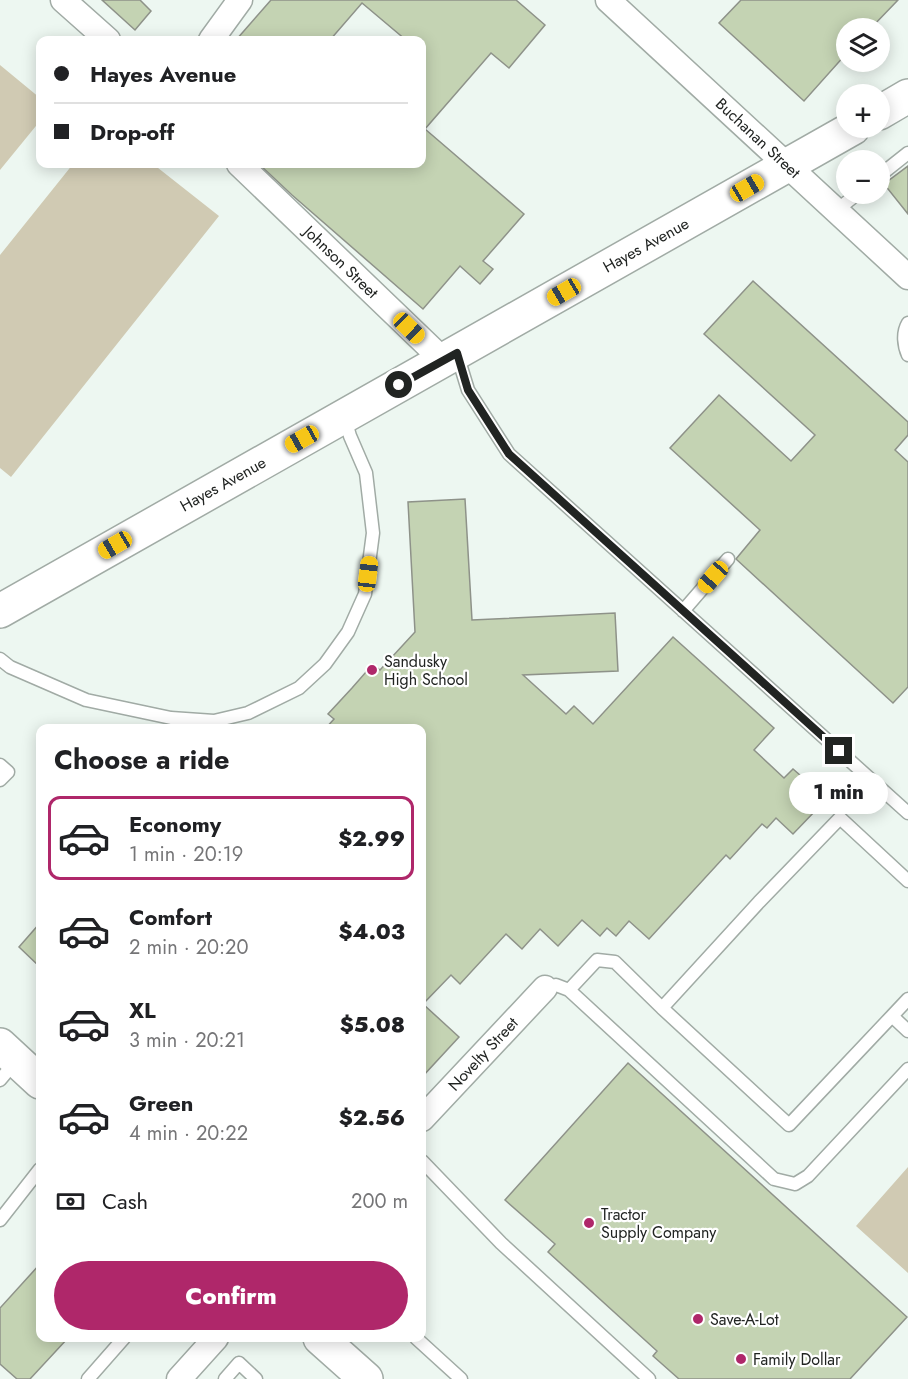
<!DOCTYPE html>
<meta charset="utf-8">
<style>
:root{--surface:#fff;--page:#f2f2f2;--text:#202124;--muted:#757577;--line:#e0e0e0;--accent:#af276a}
body{margin:0;font-family:Jost,sans-serif;background:var(--page);color:var(--text);height:100vh;display:flex;flex-direction:column;font-size:22px;white-space:nowrap}
*{box-sizing:border-box;margin:0}
p{font-size:20px;color:var(--muted)}
.icon{flex:none;width:33px;height:33px;fill:none;stroke:currentColor;stroke-width:2;stroke-linecap:round;stroke-linejoin:round}
.map{position:relative;flex:1;overflow:hidden}
.side{position:absolute;left:36px;top:724px;width:390px;height:618px;display:flex;flex-direction:column;background:var(--surface);border-radius:12px;box-shadow:0 3px 15px #0003}
.side>*{flex:none}
.guide{position:absolute;left:36px;top:36px;width:390px;height:132px;border-radius:12px;box-shadow:0 3px 15px #0003;display:grid;align-content:center;height:132px;padding:0 18px;background:var(--surface)}
.buttons{position:absolute;left:836px;top:18px;display:grid;gap:12px}
.buttons a{display:grid;place-items:center;width:54px;height:54px;border-radius:50%;background:var(--surface);box-shadow:0 3px 15px #0003;font-size:30px}
.end{position:absolute;width:27px;height:27px;margin:-14px;border:8px solid #212422;background:#fff;box-shadow:0 0 0 3px #fff}
.from{border-radius:50%}
.bubble{position:absolute;height:42px;border-radius:21px;background:var(--surface);box-shadow:0 3px 15px #0003;font-size:20px;font-weight:800;line-height:42px;text-align:center}
.car{position:absolute;width:18px;height:36px;margin:-18px -9px;border-radius:8px;box-shadow:0 0 4px 2px #0007;background:linear-gradient(#f5c518 24%,#345 0 40%,#f5c518 0 76%,#345 0 86%,#f5c518 0)}
.guide b{display:flex;align-items:center;gap:21px;height:57px;font-size:22px}
.guide b+b{border-top:2px solid var(--line)}
.guide i{width:15px;height:15px;background:var(--text)}
ul{padding:0;list-style:none}
li{display:flex;align-items:center;gap:18px;height:84px;margin:0 12px 9px;padding:0 6px;border:3px solid transparent;border-radius:12px}
li div{flex:1}
li b{display:block;font-size:22px}
li em{font-style:normal;font-weight:800}
li.active{border-color:var(--accent)}
li>.icon{width:54px;height:54px;stroke-width:1.5}
h2{padding:0 18px;font-size:27px;line-height:72px}
.pay{display:flex;align-items:center;gap:15px;height:66px;padding:0 18px;font-size:22px}
.pay p{margin-inline-start:auto}
.primary-button{display:flex;gap:12px;margin-top:auto;padding:12px 18px}
.primary-button a{flex:1;height:69px;border-radius:36px;background:var(--accent);color:#fff;font-size:24px;font-weight:800;line-height:69px;text-align:center}
.map>svg:first-child{display:block}
.green{fill:#d0cab3}
.building{fill:#c4d3b3;stroke:#8e9289;stroke-width:1.5}
.lines{fill:none;stroke-linecap:round;stroke-linejoin:round}
.lane-casing{stroke:#a1aba5;stroke-width:15}
.street-casing{stroke:#a1aba5;stroke-width:27}
.secondary-casing{stroke:#a1aba5;stroke-width:36}
.primary-casing{stroke:#a1aba5;stroke-width:36}
.lane{stroke:#fff;stroke-width:12}
.street{stroke:#fff;stroke-width:24}
.secondary{stroke:#fff;stroke-width:33}
.primary{stroke:#fff;stroke-width:33}
.route{stroke:#212422;stroke-width:8}
.poi-dot{fill:#af276a;stroke:#fff;stroke-width:2}
.labels{text-anchor:middle;dominant-baseline:central;stroke-width:4.5;stroke-linejoin:round;paint-order:stroke}
.street-label{font-size:16px;fill:#212422;stroke:#fff}
.poi-label{font-size:16px;fill:#212422;stroke:#fff;text-anchor:start}
</style>
<div class="map">
<svg width="908" height="1379" viewBox="0 0 908 1379">
<rect width="100%" height="100%" fill="#edf7f1"/>
<path class="green" d="M0,65L40,98V121L0,170Z
M73,164H153L219,216L11,477L0,468V255Z
M908,1167V1273L856,1226Z"/>
<path class="building" d="M102,0H140L151,11L135,30Z
M271,0H516L545,25L509,68L491,53L425,129L524,214L483,261L493,269L480,284L460,266L423,309L292,195L259,164H422V40H406L362,3L330,40H236Z
M741,0H898L871,28H846V54L804,101L719,23Z
M908,166V214L884,184Z
M753,281L908,422V435L895,450L908,462V687L893,703L736,559L760,530L670,448L719,395L791,461L815,435L704,334Z
M465,499L472,620L615,613L618,671L523,675L566,714L574,706L593,724L673,637L774,728L754,750L784,778L793,769L808,782L799,792L817,809L793,834L776,818L767,828L762,824L730,859L726,855L649,939L629,921L616,936L607,928L600,936L582,920L558,946L540,929L522,949L506,934L460,984L451,975L423,1004L459,1037L422,1077V729H325L334,719L328,714L352,688L373,664L380,670L415,632L408,502Z
M40,923V967L19,947Z
M628,1063L907,1317L850,1379H679L653,1356L657,1351L548,1252L555,1244L505,1200Z
M40,1264V1338H68L30,1379H17L0,1364V1308Z"/>
<g class="lines">
<g class="lane-casing">
<path id="lane" d="M879,176L908,153
M837,210L857,194
M908,323C902,333 904,346 908,355
M457,354L468,390L509,454L908,813
M683,611L728,559
M0,659L10,667L86,700L171,718L214,721L248,713L299,688L325,664L348,632L365,594L373,533L366,473L350,436L345,419
M0,765L8,772L0,780
M545,988L556,985L569,990L774,1179L795,1184L808,1176L908,1069
M569,990L597,960L615,962L662,1008L759,902L840,818L908,881
M908,999L892,1016L908,1031
M662,1008L789,1125L892,1016
M0,1080L16,1061
M422,1161L501,1243L649,1379
M0,1220L40,1169
M416,1338L461,1379
M88,1379L124,1338
M225,1379L239,1363L256,1379"/>
</g>
<g class="street-casing">
<path id="street" d="M63,0L108,40
M608,0L908,277
M211,40L240,0
M239,164L443,360
M422,1119L545,988
M179,1379L216,1338"/>
</g>
<g class="secondary-casing">
<path id="secondary" d="M0,1045L40,1082
M320,1338L366,1379"/>
</g>
<g class="primary-casing">
<path id="primary" d="M879,113L908,96
M0,611L853,128"/>
</g>
<use href="#lane" class="lane"/>
<use href="#street" class="street"/>
<use href="#secondary" class="secondary"/>
<use href="#primary" class="primary"/>
</g>
<g class="lines">
<path class="route" d="M399,385L457,353L468,390L509,454L839,751"/>
</g>
<g class="poi-dot">
<circle cx="372" cy="670" r="6"/>
<circle cx="589" cy="1223" r="6"/>
<circle cx="698" cy="1319" r="6"/>
<circle cx="741" cy="1359" r="6"/>
</g>
<g class="labels">
<g class="street-label">
<text transform="translate(758 138) rotate(43)">Buchanan Street</text>
<text transform="translate(646 245) rotate(-29)">Hayes Avenue</text>
<text transform="translate(341 262) rotate(44)">Johnson Street</text>
<text transform="translate(223 484) rotate(-29)">Hayes Avenue</text>
<text transform="translate(483 1054) rotate(-47)">Novelty Street</text>
</g>
<g class="poi-label">
<text x="384" y="661">Sandusky<tspan x="384" dy="18">High School</tspan></text>
<text x="601" y="1214">Tractor<tspan x="601" dy="18">Supply Company</tspan></text>
<text x="710" y="1319">Save-A-Lot</text>
<text x="753" y="1359">Family Dollar</text>
</g>
</g>
</svg>
<div class="buttons">
<a><svg class="icon" aria-label="layers" viewBox="0 0 24 24"><path d="M12 4l9 5-9 5-9-5zM3 14l9 5 9-5"/></svg></a>
<a>+</a>
<a>−</a>
</div>
<i class="end from" style="left:399px;top:385px"></i>
<i class="end" style="left:839px;top:751px"></i>
<div class="bubble" style="left:789px;top:772px;width:99px">1 min</div>
<i class="car" style="left:747px;top:188px;rotate:60deg"></i>
<i class="car" style="left:564px;top:292px;rotate:240deg"></i>
<i class="car" style="left:409px;top:328px;rotate:134deg"></i>
<i class="car" style="left:302px;top:439px;rotate:241deg"></i>
<i class="car" style="left:115px;top:545px;rotate:240deg"></i>
<i class="car" style="left:368px;top:574px;rotate:7deg"></i>
<i class="car" style="left:713px;top:577px;rotate:221deg"></i>
<div class="guide">
<b><i class="from"></i>Hayes Avenue</b>
<b><i></i>Drop-off</b>
</div>
<section class="side">
<h2>Choose a ride</h2>
<ul>
<li class="active"><svg class="icon" aria-label="car" viewBox="0 0 24 24"><path d="M5 17H2v-5l4-1 3-4h7l3 4 3 1v5h-3M9 17h6M6 11h13"/><circle cx="7" cy="17" r="2"/><circle cx="17" cy="17" r="2"/></svg><div><b>Economy</b><p>1 min · 20:19</p></div><em>$2.99</em></li>
<li><svg class="icon" aria-label="car" viewBox="0 0 24 24"><path d="M5 17H2v-5l4-1 3-4h7l3 4 3 1v5h-3M9 17h6M6 11h13"/><circle cx="7" cy="17" r="2"/><circle cx="17" cy="17" r="2"/></svg><div><b>Comfort</b><p>2 min · 20:20</p></div><em>$4.03</em></li>
<li><svg class="icon" aria-label="car" viewBox="0 0 24 24"><path d="M5 17H2v-5l4-1 3-4h7l3 4 3 1v5h-3M9 17h6M6 11h13"/><circle cx="7" cy="17" r="2"/><circle cx="17" cy="17" r="2"/></svg><div><b>XL</b><p>3 min · 20:21</p></div><em>$5.08</em></li>
<li><svg class="icon" aria-label="car" viewBox="0 0 24 24"><path d="M5 17H2v-5l4-1 3-4h7l3 4 3 1v5h-3M9 17h6M6 11h13"/><circle cx="7" cy="17" r="2"/><circle cx="17" cy="17" r="2"/></svg><div><b>Green</b><p>4 min · 20:22</p></div><em>$2.56</em></li>
</ul>
<div class="pay"><svg class="icon" aria-label="cash" viewBox="0 0 24 24"><path d="M3 7h18v10H3z"/><circle cx="12" cy="12" r="2"/></svg>Cash<p>200 m</p></div>
<div class="primary-button"><a>Confirm</a></div>
</section>
</div>
